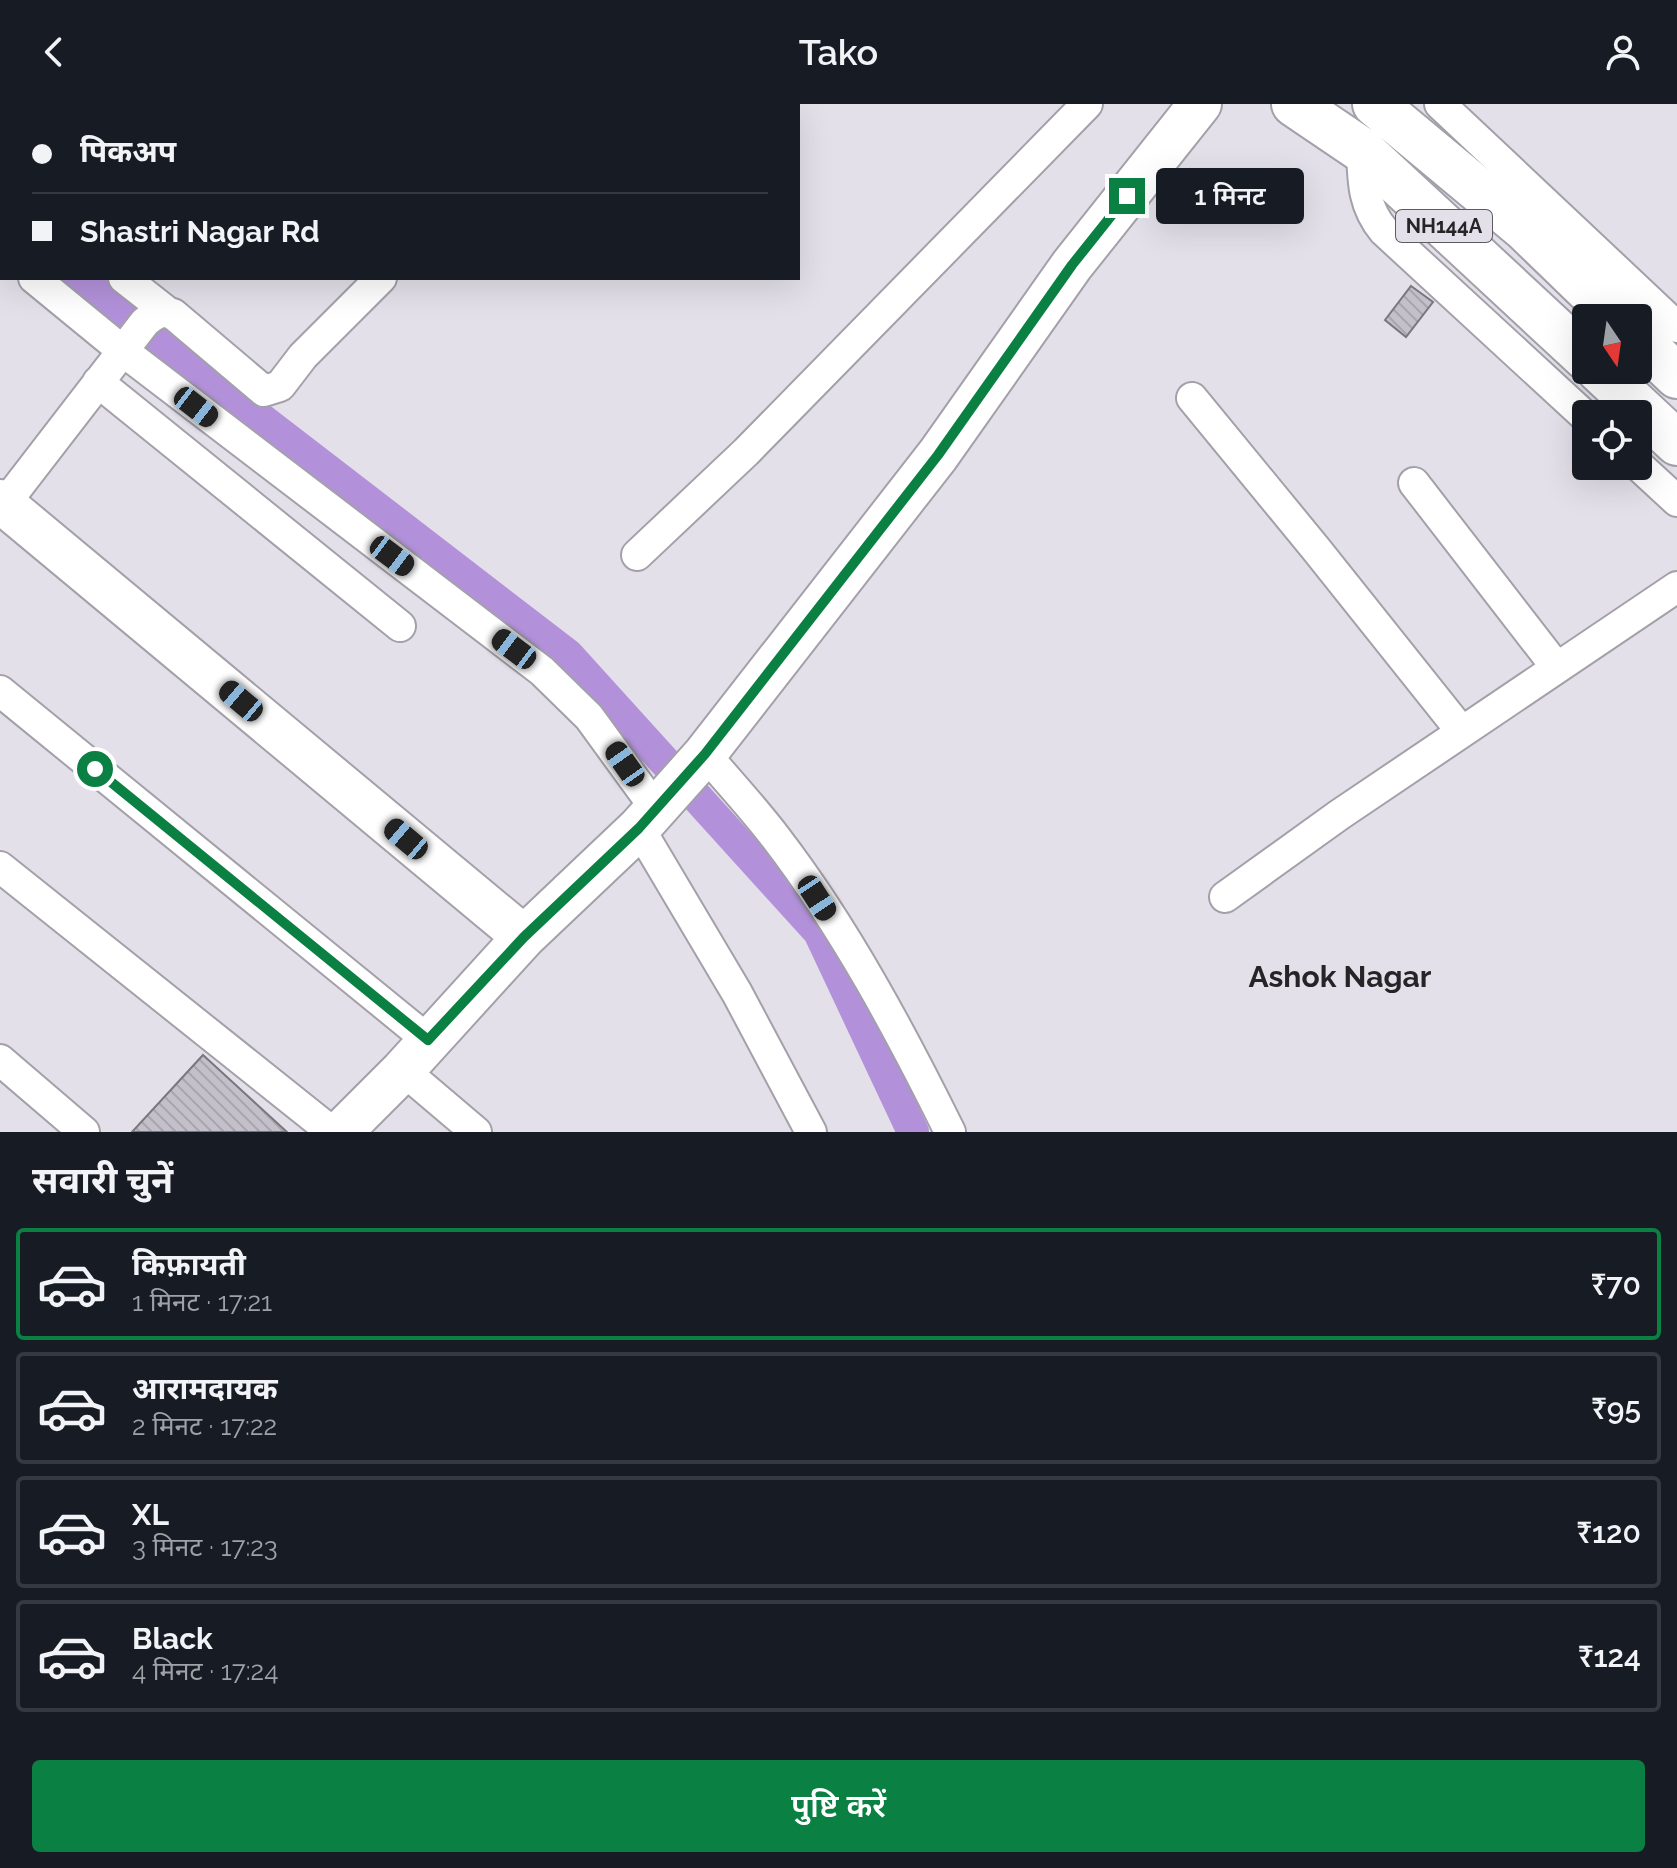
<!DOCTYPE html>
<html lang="hi">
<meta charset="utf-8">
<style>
:root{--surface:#171b24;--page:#242831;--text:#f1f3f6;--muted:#9ea1a6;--line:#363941;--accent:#0b8043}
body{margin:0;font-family:Raleway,"Noto Sans Devanagari",sans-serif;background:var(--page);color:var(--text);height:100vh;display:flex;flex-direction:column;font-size:30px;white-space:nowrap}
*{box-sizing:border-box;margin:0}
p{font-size:26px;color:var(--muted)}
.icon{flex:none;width:44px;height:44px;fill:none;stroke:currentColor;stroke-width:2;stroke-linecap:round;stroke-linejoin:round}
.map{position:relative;height:1028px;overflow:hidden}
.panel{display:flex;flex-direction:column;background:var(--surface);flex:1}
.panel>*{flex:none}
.hud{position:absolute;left:0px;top:0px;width:800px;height:176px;box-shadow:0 8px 32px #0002;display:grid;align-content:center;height:176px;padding:0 32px;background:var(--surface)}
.needle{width:52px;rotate:167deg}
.buttons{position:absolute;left:1572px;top:200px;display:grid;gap:16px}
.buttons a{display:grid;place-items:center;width:80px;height:80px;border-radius:8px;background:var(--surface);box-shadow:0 8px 32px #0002;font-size:40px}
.end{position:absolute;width:36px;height:36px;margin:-18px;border:10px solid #0b8043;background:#fff;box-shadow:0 0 0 4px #fff}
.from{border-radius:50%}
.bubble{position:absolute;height:56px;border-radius:8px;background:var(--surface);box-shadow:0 8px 32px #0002;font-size:26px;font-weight:600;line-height:56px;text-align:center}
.car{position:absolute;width:24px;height:48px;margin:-24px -12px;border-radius:10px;box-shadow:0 0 6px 2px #0007;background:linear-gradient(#222 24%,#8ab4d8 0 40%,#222 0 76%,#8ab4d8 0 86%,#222 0)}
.hud b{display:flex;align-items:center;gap:28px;height:76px;font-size:30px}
.hud b+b{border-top:2px solid var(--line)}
.hud i{width:20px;height:20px;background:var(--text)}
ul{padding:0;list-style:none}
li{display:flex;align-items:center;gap:24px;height:112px;margin:0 16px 12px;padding:0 16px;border:4px solid var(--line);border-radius:8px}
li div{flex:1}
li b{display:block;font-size:30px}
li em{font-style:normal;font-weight:600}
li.current{border-color:var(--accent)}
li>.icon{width:72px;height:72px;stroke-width:1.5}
h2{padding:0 32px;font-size:36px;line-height:96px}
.cta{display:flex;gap:16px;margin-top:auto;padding:16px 32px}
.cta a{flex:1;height:92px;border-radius:8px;background:var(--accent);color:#fff;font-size:32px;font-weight:600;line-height:92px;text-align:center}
header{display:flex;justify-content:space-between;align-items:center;height:104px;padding:0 32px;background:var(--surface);font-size:36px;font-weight:600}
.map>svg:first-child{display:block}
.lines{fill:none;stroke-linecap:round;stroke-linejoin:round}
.canal{stroke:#b291da;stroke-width:32}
.building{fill:url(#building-back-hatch);stroke:#79767e;stroke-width:2}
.street-casing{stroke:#a3a0a9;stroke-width:34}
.secondary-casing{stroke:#a3a0a9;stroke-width:46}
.highway-casing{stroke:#a3a0a9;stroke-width:48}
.street{stroke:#fff;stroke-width:30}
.secondary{stroke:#fff;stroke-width:42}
.highway{stroke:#fff;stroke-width:44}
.route{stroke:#0b8043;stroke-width:10}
.labels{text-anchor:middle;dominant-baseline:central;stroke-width:7;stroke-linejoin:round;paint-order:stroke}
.shield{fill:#e3e0e9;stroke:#5e5c61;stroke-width:2}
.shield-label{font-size:20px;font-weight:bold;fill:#252427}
.district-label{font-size:30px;font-weight:bold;fill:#252427;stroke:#e3e0e9}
</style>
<header><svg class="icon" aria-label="back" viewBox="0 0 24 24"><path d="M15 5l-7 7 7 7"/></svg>Tako<svg class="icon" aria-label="person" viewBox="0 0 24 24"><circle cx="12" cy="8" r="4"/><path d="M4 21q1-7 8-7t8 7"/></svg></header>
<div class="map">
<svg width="1677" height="1028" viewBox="0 0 1677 1028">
<defs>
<pattern id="building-back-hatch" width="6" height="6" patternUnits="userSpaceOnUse" patternTransform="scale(2)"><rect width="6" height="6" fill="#c4c0c9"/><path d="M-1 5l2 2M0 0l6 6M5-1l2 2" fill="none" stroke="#a8a5ad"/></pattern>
</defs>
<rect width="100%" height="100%" fill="#e3e0e9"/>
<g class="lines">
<path class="canal" d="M0,113L2,115
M78,174L568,551L819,828L913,1028"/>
</g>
<path class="building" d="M1411,182L1433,198L1406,233L1385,216Z
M203,951L287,1028H132Z"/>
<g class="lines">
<g class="street-casing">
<path id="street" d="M192,0L194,2
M1440,0L1677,223
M339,2L341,0
M556,2L558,0
M1362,46C1363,77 1363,102 1384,127L1586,313
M0,76L2,78
M0,146L2,147
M34,174L123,247L542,567L589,613L656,705
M124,174L166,207
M98,278L400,522
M1192,294L1316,445L1462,628
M1638,361L1677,397
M1414,379L1557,564
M0,406L145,218C154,211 161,205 173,210L264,287L280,282L303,252L381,174
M637,451L746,348L1087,0
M0,587L428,936
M705,650C729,678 754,705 776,734C845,824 900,927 950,1028
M639,724L737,889L811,1028
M0,763L332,1028
M1225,793L1339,711L1677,483
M0,956L84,1028
M403,966L476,1028"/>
</g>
<g class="secondary-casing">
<path id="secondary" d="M0,397L524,833
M341,1028L403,966L524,833L639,724L705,650L938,351L1072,161L1200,0"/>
</g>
<g class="highway-casing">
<path id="highway" d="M1294,0L1362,46L1586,254
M1375,0L1524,124L1617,214
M1638,235L1677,272
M1599,266L1677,339"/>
</g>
<use href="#street" class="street"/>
<use href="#secondary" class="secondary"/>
<use href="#highway" class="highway"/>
</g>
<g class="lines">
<path class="route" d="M95,665L428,936L524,833L639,724L705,650L938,351L1072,161L1127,92"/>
</g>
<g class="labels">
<rect class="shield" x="1396" y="106" width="96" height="32" rx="6"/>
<g class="shield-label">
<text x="1444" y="122">NH144A</text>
</g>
<g class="district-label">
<text x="1340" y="872">Ashok Nagar</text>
</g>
</g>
</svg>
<div class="buttons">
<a><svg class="needle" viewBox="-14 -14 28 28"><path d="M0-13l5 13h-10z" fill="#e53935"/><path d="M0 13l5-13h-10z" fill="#9ea1a6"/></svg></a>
<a><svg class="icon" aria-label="locate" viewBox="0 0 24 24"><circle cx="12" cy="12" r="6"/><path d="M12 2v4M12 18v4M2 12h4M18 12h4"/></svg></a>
</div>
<i class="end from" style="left:95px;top:665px"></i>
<i class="end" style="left:1127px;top:92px"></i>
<div class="bubble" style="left:1156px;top:64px;width:148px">1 मिनट</div>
<i class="car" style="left:196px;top:303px;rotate:128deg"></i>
<i class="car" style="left:392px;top:452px;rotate:127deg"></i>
<i class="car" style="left:514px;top:545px;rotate:307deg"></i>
<i class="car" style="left:241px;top:597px;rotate:310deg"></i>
<i class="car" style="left:625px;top:660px;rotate:325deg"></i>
<i class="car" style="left:406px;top:735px;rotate:310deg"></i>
<i class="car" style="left:817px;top:794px;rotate:147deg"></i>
<div class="hud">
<b><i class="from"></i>पिकअप</b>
<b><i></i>Shastri Nagar Rd</b>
</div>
</div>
<section class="panel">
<h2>सवारी चुनें</h2>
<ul>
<li class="current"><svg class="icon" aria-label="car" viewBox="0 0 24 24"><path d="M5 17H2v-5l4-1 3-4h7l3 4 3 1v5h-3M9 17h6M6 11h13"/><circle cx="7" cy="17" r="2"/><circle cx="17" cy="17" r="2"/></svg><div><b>किफ़ायती</b><p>1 मिनट · 17:21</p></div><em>₹70</em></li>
<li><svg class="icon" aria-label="car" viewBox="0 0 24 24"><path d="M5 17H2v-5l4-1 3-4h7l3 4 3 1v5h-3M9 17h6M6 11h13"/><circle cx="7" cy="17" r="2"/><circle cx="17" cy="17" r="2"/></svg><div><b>आरामदायक</b><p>2 मिनट · 17:22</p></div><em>₹95</em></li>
<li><svg class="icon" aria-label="car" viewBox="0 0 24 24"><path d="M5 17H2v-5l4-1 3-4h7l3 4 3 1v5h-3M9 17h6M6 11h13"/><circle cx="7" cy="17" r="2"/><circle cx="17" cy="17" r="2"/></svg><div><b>XL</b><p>3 मिनट · 17:23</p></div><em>₹120</em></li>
<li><svg class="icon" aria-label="car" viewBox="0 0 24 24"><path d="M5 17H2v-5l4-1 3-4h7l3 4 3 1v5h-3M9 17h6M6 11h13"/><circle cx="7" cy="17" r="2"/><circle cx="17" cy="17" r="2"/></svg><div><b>Black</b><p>4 मिनट · 17:24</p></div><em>₹124</em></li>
</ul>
<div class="cta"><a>पुष्टि करें</a></div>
</section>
